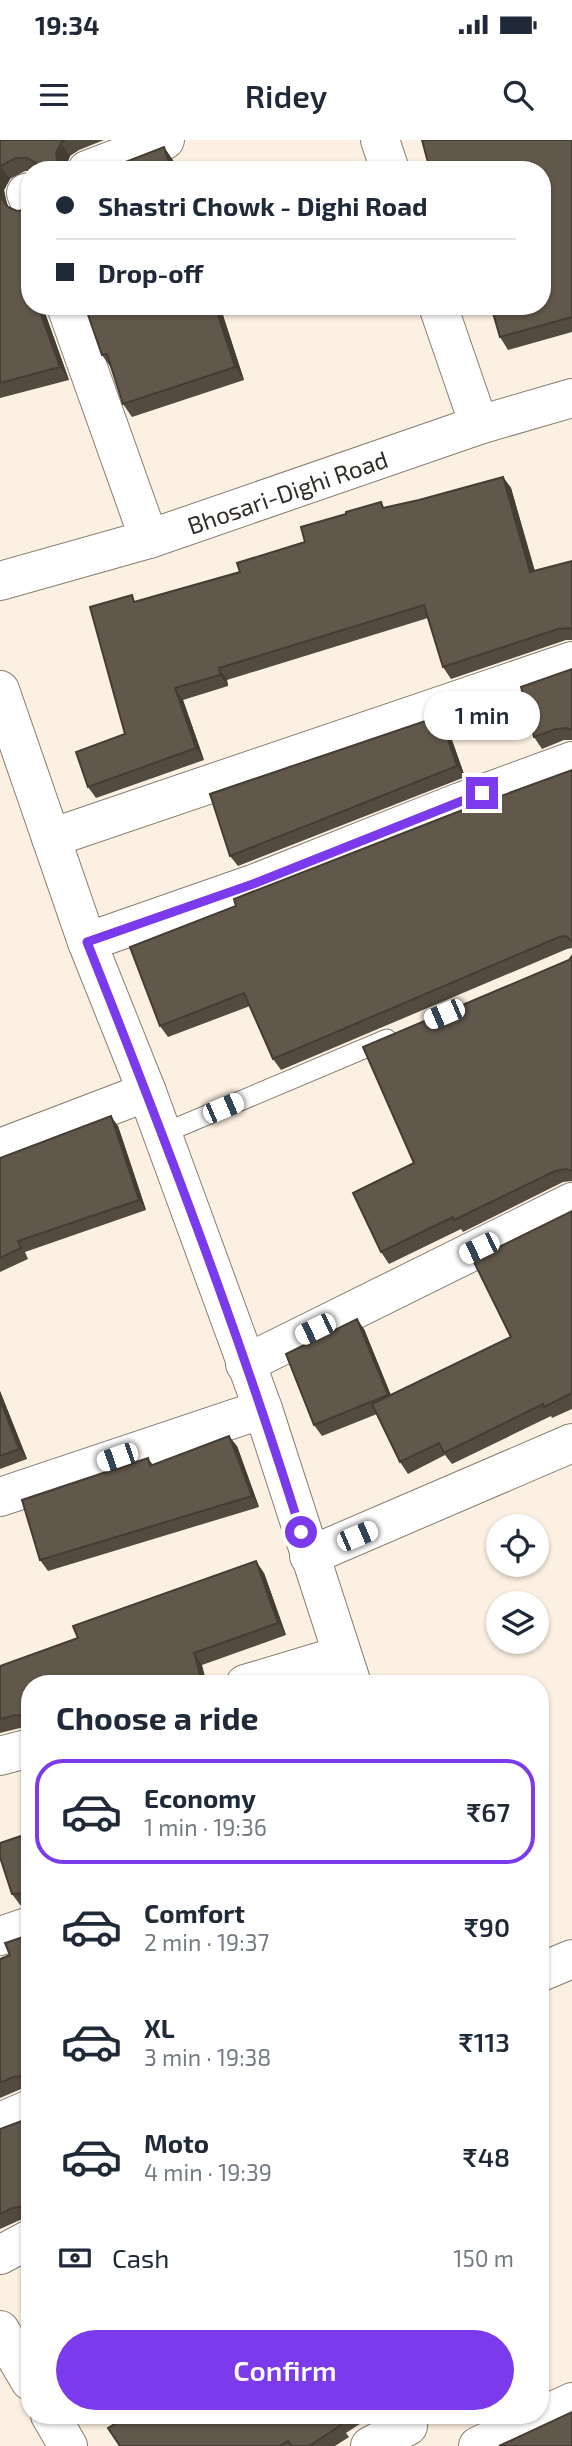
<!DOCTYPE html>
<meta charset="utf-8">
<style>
:root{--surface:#fff;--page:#f2f2f3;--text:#1f2937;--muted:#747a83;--line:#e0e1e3;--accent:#7c3aed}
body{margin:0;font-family:"Exo 2",sans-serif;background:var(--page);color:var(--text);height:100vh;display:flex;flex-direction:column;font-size:26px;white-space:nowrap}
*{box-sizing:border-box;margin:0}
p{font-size:23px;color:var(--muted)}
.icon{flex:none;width:38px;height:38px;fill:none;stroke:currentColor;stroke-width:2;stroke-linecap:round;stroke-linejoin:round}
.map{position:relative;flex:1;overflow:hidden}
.sheet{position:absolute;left:21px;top:1535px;width:528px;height:749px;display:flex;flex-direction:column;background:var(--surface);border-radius:28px;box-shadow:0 2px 5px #0004}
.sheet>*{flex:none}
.banner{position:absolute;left:21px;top:21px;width:530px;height:154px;border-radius:28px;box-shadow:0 2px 5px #0004;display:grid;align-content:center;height:154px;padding:0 35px;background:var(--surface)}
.tools{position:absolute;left:486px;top:1374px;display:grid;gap:14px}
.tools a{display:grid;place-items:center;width:63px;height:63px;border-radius:50%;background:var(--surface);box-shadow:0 2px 5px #0004;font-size:35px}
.end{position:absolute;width:32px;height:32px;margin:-16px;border:9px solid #7c3aed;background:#fff;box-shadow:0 0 0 4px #fff}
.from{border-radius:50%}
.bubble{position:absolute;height:49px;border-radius:24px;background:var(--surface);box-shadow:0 2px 5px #0004;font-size:23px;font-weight:600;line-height:49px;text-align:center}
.car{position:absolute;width:21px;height:42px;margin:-21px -10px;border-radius:9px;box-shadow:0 0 5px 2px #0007;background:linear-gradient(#fff 24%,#345 0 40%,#fff 0 76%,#345 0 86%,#fff 0)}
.banner b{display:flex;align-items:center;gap:24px;height:66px;font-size:26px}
.banner b+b{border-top:2px solid var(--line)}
.banner i{width:18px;height:18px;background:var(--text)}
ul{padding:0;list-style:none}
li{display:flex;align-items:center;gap:21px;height:105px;margin:0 14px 10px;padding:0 21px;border:4px solid transparent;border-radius:28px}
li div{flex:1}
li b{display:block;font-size:26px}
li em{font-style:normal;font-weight:600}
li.selected{border-color:var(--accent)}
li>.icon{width:63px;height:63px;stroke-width:1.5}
h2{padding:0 35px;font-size:32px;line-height:84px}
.pay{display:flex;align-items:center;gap:18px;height:77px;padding:0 35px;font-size:26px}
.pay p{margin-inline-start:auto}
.action{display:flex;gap:14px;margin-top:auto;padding:14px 35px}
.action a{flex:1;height:80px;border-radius:42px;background:var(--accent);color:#fff;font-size:28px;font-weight:600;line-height:80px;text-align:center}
.status{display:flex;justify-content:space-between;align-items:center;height:49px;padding:0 35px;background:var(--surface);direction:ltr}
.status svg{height:19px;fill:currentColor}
header{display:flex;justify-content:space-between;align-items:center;height:91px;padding:0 35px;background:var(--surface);font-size:32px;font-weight:600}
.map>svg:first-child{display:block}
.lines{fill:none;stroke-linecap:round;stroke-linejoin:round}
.lane-casing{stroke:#887e71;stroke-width:21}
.street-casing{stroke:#887e71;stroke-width:40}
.secondary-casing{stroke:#887e71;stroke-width:40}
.lane{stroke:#fff;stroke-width:19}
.street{stroke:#fff;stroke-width:38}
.secondary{stroke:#fff;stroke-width:38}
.wall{fill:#534b40}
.shaded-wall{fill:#443d34}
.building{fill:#61574b;stroke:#443d34;stroke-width:2}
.route{stroke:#7c3aed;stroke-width:9}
.labels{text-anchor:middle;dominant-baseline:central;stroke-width:7;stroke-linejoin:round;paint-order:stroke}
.street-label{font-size:24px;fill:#2f2b26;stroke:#fff}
</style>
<div class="status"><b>19:34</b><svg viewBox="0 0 49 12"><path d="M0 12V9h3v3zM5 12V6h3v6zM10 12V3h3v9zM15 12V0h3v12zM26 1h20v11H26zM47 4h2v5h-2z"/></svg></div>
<header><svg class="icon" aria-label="menu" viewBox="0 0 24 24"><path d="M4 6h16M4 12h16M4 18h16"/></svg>Ridey<svg class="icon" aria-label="search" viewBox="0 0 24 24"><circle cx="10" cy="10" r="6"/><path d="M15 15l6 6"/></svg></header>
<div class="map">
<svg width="572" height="2306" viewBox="0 0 572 2306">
<rect width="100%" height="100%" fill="#fcf0e2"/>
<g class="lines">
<g class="lane-casing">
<path id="lane" d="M162,994L387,899"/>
</g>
<g class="street-casing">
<path id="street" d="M380,0L390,30
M87,30L165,0
M30,52L26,53L30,63
M66,166L149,399
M438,166L479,285
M51,698L572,521
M87,802L253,744L460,662L572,621
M0,1008L147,952
M245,1224L572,1062
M0,1357L263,1269
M309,1416L572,1303
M245,1544L342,1515
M0,1616L30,1608
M0,1796L30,1786
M0,1982L30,1969
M0,2115L30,2099
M0,2190L30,2241
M50,2275L68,2306
M370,2306L408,2286L402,2275
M478,2306L572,2262"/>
</g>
<g class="secondary-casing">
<g id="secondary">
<path id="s1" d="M0,441L149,399L479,285L572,258"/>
<path d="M0,550L87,802L147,952L263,1269L352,1544"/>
<path d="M541,1832L572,1819"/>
</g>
</g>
<use href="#lane" class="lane"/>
<use href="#street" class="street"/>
<use href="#secondary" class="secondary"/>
</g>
<path class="wall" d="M0,0H104L79,10L70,16L66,26V30L25,31L10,39L4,50L6,60L8,68L30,166L45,173L69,240L0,258Z
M572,0V192L508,210L500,197L542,166Z
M220,166L244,240L132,277L123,264L112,229L102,215Z
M503,337L511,348L535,431L572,421V500H566L451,539L443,527L428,478L227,540L228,546L183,560L204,620L96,658L88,647L125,594L137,462L240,432L305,402L385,368L419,360Z
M572,529V600H564L542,609L534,597Z
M447,586L465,637L238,726L230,716Z
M572,630V808L567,809L281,930L273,919L250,866L168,897L160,886L236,766Z
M572,816V1041L563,1042L463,1092L461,1089L389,1124L381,1112L414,1023Z
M118,986L146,1070L25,1112L28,1119L0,1132V1018Z
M572,1071V1269L552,1278L551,1276L452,1324L445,1315L408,1334L400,1322L377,1274L322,1296L314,1285L364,1189L391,1255L511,1197Z
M0,1251L27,1319L0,1329Z
M237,1306L259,1367L48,1431L40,1420L148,1318L153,1325Z
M264,1433L286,1495L202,1525L30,1544V1588L24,1587L0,1593V1526Z
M30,1693V1765L21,1766L12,1754Z
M30,1795V1948L21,1949L0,1958V1819L10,1815Z
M30,1978V2079L20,2080L0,2089V1989Z
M129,2275H367L369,2278L346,2293L349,2297L335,2306H120Z"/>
<path class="shaded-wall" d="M61,3L70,16L66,26V30H61L58,25L56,13Z
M164,7L173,20L176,30H171Z
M0,25L10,39L4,50L6,60L10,72L0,57Z
M38,166H45V173L69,240L60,227Z
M215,166H220L244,240L235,227Z
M503,337L511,348L538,444L530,432Z
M219,528L227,540L228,546L220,535Z
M175,548L183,560L204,620L196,608Z
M440,576L447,586L465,637L457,626Z
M111,976L118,986L146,1070L139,1060Z
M357,1179L364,1189L395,1266L388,1255Z
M0,1251L27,1319L19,1309L0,1259Z
M229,1296L237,1306L259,1367L252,1356Z
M256,1421L264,1433L286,1495L278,1483Z
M194,1513L202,1525L207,1544H203Z"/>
<path class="building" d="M0,0H65L61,3L56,13L58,25L61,30H40L36,23L27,18H16L0,26Z
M422,0H572V177L500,197L491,166H542V30H430Z
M164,7L171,30H105Z
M0,57L8,67L17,71L30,69V166H38L60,227L0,243Z
M85,166H215L235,227L123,264L107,214L102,215Z
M503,337L530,432L572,421V490L569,488L558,489L443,527L424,465L219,528L220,535L175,548L196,608L88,647L76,612L125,594L90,467L132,455L134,462L240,432L237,423L305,402L301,387L346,374V372L381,362L383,368L419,360Z
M572,529V590L567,588L556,589L534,597L521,547Z
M440,576L457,626L230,716L210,654Z
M572,630V801L566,796L559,797L273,919L244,853L160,886L130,807L236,766L234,759L460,671Z
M572,816V1031L566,1029L555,1031L454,1080L453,1077L381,1112L353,1053L414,1023L363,907L569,820Z
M111,976L139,1060L18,1101L21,1108L0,1118V1018Z
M572,1071V1253L544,1267L543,1264L444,1313L439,1303L400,1322L372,1264L511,1197L473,1120Z
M357,1179L388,1255L314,1285L286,1214Z
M0,1259L19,1309L0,1316Z
M229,1296L252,1356L40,1420L22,1360L148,1318L150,1326Z
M256,1421L278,1483L194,1513L203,1544H30V1577L16,1575L0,1579V1526L78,1498L73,1486Z
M30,1693V1755L26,1753L12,1754L0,1717V1703Z
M29,1795L30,1938L24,1936L13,1937L0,1943V1819L10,1815L5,1803Z
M30,1978V2066L12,2068L0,2074V1989Z
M572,2272V2306H499Z
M129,2275H348L338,2281L341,2285L309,2306H292L288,2301L280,2306H120L108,2288Z"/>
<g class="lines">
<path class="route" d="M301,1392C239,1192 164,996 87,802L253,744L482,653"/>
</g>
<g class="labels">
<g class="street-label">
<text stroke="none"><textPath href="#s1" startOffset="301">Bhosari-Dighi Road</textPath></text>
</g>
</g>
</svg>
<div class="tools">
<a><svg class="icon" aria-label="locate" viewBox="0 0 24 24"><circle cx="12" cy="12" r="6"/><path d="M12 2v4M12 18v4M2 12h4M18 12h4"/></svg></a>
<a><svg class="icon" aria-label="layers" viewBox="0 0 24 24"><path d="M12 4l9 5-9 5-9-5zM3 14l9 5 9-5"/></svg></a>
</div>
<i class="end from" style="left:301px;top:1392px"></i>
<i class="end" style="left:482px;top:653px"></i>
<div class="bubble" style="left:424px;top:551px;width:116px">1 min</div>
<i class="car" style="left:444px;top:874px;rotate:247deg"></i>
<i class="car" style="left:223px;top:968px;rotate:67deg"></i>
<i class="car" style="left:479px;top:1108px;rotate:244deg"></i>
<i class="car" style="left:315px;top:1189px;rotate:244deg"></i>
<i class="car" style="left:117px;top:1317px;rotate:251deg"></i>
<i class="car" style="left:357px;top:1396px;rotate:67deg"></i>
<div class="banner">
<b><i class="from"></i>Shastri Chowk - Dighi Road</b>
<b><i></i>Drop-off</b>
</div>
<section class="sheet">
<h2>Choose a ride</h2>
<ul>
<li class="selected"><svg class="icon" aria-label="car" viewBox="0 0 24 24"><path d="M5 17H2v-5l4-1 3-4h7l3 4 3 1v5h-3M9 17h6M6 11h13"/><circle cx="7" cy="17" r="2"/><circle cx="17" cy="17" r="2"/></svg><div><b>Economy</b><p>1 min · 19:36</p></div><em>₹67</em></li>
<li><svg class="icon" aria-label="car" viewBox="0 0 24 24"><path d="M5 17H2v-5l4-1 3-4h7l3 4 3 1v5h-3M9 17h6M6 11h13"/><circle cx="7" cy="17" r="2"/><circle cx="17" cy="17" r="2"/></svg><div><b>Comfort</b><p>2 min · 19:37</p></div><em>₹90</em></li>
<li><svg class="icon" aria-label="car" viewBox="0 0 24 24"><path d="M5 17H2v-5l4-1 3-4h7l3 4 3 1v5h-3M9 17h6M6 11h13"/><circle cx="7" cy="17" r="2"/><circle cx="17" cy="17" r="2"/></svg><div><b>XL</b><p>3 min · 19:38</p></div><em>₹113</em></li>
<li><svg class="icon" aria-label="car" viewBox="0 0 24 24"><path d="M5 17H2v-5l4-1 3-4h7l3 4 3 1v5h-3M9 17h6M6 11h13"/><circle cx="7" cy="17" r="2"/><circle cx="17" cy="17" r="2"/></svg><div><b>Moto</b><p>4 min · 19:39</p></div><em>₹48</em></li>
</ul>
<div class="pay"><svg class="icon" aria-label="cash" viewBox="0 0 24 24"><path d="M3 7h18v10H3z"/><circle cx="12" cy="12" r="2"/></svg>Cash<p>150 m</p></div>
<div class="action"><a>Confirm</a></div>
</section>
</div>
